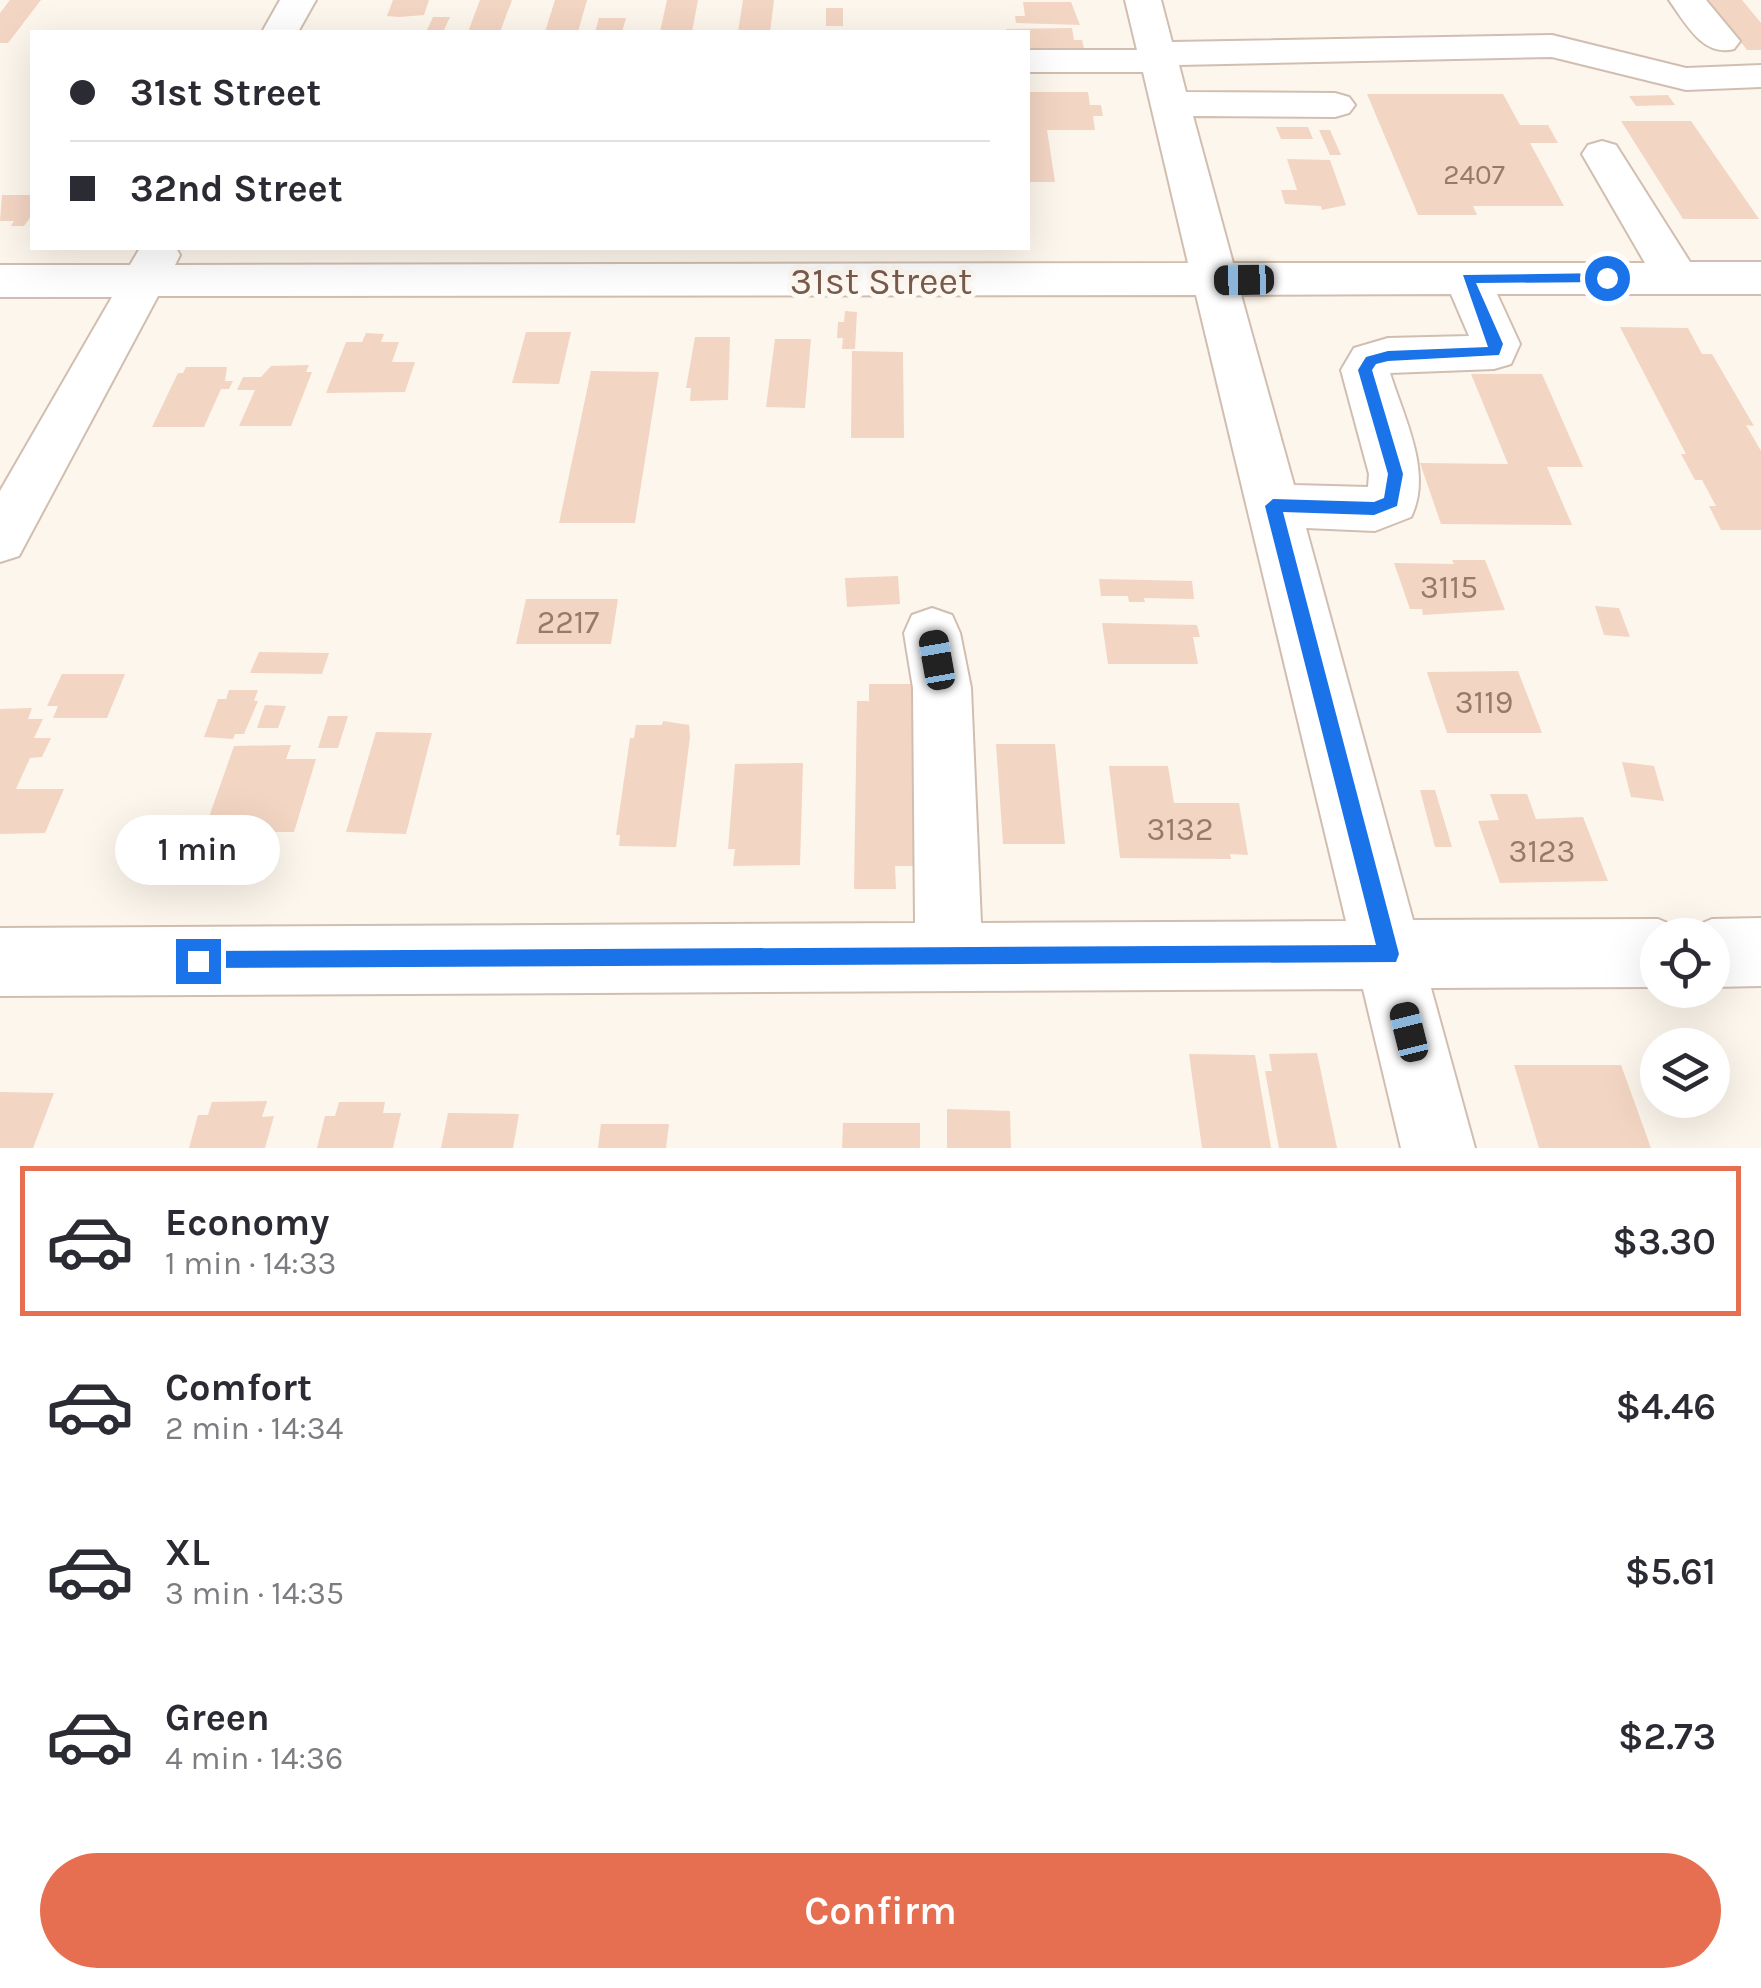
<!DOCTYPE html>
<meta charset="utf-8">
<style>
:root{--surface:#fff;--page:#f2f2f3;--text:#2b2b33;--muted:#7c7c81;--line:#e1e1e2;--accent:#e76f51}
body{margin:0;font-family:Karla,sans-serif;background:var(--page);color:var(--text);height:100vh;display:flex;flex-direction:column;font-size:38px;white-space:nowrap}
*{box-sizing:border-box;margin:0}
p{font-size:32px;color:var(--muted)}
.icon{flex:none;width:55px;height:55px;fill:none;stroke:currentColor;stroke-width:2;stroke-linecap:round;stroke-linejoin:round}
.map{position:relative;height:1148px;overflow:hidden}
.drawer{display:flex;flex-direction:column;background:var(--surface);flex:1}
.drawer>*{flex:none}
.banner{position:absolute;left:30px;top:30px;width:1000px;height:220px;border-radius:0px;box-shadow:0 10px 40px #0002;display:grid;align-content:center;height:220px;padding:0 40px;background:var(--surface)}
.tools{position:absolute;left:1640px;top:918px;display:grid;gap:20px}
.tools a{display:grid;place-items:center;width:90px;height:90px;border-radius:50%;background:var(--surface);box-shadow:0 10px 40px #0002;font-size:50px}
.end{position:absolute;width:45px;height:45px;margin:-22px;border:12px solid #1a73e8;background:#fff;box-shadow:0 0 0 5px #fff}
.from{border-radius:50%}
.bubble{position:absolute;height:70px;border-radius:35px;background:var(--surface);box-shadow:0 10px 40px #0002;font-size:32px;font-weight:600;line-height:70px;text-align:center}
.car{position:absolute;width:30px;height:60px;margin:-30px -15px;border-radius:12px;box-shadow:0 0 8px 2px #0007;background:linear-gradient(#222 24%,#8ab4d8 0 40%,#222 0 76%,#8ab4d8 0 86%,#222 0)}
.banner b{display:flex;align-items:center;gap:35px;height:95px;font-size:38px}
.banner b+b{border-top:2px solid var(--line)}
.banner i{width:25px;height:25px;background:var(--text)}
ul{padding:18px 0 0;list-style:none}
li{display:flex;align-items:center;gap:30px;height:150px;margin:0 20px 15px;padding:0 20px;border:5px solid transparent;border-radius:0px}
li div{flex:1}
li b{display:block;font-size:38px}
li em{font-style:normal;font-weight:600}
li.current{border-color:var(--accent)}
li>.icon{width:90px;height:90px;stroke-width:1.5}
.button{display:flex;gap:20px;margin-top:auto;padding:20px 40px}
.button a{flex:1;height:115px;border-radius:60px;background:var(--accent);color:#fff;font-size:40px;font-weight:600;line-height:115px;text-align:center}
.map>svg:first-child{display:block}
.building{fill:#f3d5c3}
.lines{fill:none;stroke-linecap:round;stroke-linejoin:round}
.minor-casing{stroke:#d1beb0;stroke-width:4}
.minor{fill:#fff;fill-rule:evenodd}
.route{fill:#1a73e8}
.labels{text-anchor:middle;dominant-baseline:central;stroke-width:10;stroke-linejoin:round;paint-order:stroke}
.far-number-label{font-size:28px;fill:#987a6a}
.number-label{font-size:32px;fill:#987a6a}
.street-label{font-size:38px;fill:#7a5c4d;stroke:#fffaf3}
</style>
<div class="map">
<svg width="1761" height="1148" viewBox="0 0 1761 1148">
<rect width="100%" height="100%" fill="#fdf6ec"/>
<path class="building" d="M10,0H41L8,43H0V13Z
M393,0H429L424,15L399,17L387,16Z
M480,0H512L500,32H468Z
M555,0H587L578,32H545Z
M667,0H698L692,32H660Z
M743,0H774L770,32H738Z
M1708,0H1742L1761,23V50H1747Z
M1023,2H1071L1080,25L1016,23L1015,16H1025Z
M826,8H843V26H826Z
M433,17H450L443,32H426Z
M599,18H626L622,32H595Z
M1072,28L1074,40H1082L1085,52H1028V32H1007L1006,29Z
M1028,92H1088L1090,105H1101L1103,116H1093L1095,130H1047L1055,182H1028Z
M1367,94H1503L1520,125H1548L1558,143H1530L1564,206H1473L1477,215H1418Z
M1668,95L1675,105L1636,106L1629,96Z
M1621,121H1691L1759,219H1683Z
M1276,127H1308L1313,139H1281Z
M1319,130H1330L1341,155H1330Z
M1287,159L1330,160L1346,205L1322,210L1321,206L1285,204L1281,190H1297Z
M2,195H32V215L24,226H11L14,221H0Z
M845,311L857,312L855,349H842L843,338H837L838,322H844Z
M1620,327L1688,328L1702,354H1712L1754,426L1746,425L1761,451V530H1721L1709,506H1716L1702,480H1695L1681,454H1686Z
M526,332H571L559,384L512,383Z
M366,333L384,334L381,342H399L392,362H415L405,392L326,393L346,342H362Z
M695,337H730L728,400L690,401L691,388H686Z
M775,339H811L805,408L766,407Z
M852,351L903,352L904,438H851Z
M309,365L306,372H312L291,426H239L255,390H237L243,377H261L271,366Z
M186,367H227L225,381H233L229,389H221L204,427H152L178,373H183Z
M591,371L659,372L635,523H559Z
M1471,374H1542L1583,467H1547L1572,525L1441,524L1420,463L1508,464Z
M1452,560H1485L1505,610L1423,615L1422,609H1410L1394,563L1454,564Z
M898,576L900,604L847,607L845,578Z
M1099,579L1192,581L1194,599L1144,598L1145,602H1129L1128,596H1101Z
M526,599H618L611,644H516Z
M1595,606L1619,608L1630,637L1604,635Z
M1102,623L1197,625L1200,637H1193L1198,664H1108Z
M259,652L329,653L322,674L250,673Z
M1518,671L1542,733H1447L1427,672Z
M62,674H125L107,718H53L58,706H47Z
M869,684H913L926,866H895L896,889H854L857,701H869Z
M229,690H258L254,701H258L244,734H235L233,739L204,737L218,699H226Z
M265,705L286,706L278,728H257Z
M32,708L28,719H43L34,738H51L42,757L30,758L16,789H64L45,833L0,834V709Z
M328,716H348L338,748H318Z
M663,721L689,725L690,737L676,847L619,846L620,835H616L630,738H634L636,725H662Z
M376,732L432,733L406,834L346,832Z
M996,744H1055L1065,844H1003Z
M291,745L286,759H316L294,832H260L252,856H200L207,834H203L234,746Z
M1622,762L1654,766L1664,801L1631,797Z
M803,763L800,865L733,866L735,849H728L735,764Z
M1109,766H1168L1174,803H1239L1248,855L1230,854L1231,859L1120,858Z
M1420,790H1435L1452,847H1435Z
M1490,794H1527L1536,819L1583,817L1608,881L1500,883L1478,821L1499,820Z
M1317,1053L1337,1148H1279L1265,1071H1272L1269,1054Z
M1189,1054L1255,1055L1271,1148H1202Z
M1514,1065H1621L1651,1148H1539Z
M0,1092L54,1093L33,1148H0Z
M267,1101L262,1117L274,1116L265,1148H189L198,1115H208L212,1102Z
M339,1102H385L383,1113H401L393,1148H317L325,1116H335Z
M947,1109L1010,1111L1011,1148H947Z
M448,1113L519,1114L513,1148H441Z
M843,1123H920V1148H842Z
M601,1124H669L666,1148H598Z"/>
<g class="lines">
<g class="minor-casing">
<path id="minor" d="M280,0H316L298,32H262Z
M1125,0H1161L1172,42L1552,35L1686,68L1761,65V87L1686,90L1552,57L1179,65L1186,92L1335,93L1349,97L1355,105L1349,113L1335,117L1193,116L1233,263H1645L1582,154L1588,145L1602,141L1616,145L1690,262H1761V294H1497L1520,344L1511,364L1494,369L1390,373C1404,418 1433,473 1411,517L1375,531L1306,528L1413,920L1658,919L1682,929L1684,935H1658V987L1431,988L1475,1148H1401L1363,989L0,996V928L915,923L913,688L904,633L912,615L932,608L952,615L960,633L971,688L981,923L1346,921L1196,295L158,296L19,556L0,562V491L112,297H0V265H130L140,248H176L180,255L175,265L1188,263L1143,72H1028V50H1137ZM1451,294L1469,336L1388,338L1354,348L1341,370L1369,474L1368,487L1294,485L1241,295Z
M1669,0H1706L1740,41L1734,49C1703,57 1686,24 1669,0Z
M1761,918V986L1712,987V935H1686L1688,929L1712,919Z"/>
</g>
<use href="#minor" class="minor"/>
</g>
<path class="route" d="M1607,273L1613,278L1607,282L1476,283L1503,344L1499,355L1388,361L1376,364L1372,370L1403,474L1397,506L1374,515L1283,512L1399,954L1396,962L191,968L188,961L198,951L1376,945L1265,506L1273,499L1374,502L1384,498L1388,474L1358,370L1366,357L1388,351L1488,347L1463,275Z"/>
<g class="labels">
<g class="far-number-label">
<text x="1474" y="174">2407</text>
</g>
<g class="number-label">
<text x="1449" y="587">3115</text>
<text x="568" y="622">2217</text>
<text x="1484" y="702">3119</text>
<text x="1180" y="829">3132</text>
<text x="1542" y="851">3123</text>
</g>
<g class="street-label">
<text x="881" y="281">31st Street</text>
</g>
</g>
</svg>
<div class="tools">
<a><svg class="icon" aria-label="locate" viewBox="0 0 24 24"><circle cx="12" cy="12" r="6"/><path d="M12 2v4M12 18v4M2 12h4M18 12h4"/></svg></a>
<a><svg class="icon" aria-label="layers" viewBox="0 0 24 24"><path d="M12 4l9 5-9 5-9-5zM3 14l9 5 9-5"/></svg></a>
</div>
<i class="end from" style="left:1607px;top:278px"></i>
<i class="end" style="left:198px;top:961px"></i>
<div class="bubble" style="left:115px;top:815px;width:165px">1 min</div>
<i class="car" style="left:1244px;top:280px;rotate:269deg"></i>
<i class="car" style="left:937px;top:660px;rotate:350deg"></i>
<i class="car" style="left:1409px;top:1032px;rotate:346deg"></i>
<div class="banner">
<b><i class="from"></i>31st Street</b>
<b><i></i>32nd Street</b>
</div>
</div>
<section class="drawer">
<ul>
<li class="current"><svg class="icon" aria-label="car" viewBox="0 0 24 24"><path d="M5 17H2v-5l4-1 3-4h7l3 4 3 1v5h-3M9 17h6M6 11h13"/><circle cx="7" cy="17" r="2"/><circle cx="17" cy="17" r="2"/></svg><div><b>Economy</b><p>1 min · 14:33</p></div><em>$3.30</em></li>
<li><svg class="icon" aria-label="car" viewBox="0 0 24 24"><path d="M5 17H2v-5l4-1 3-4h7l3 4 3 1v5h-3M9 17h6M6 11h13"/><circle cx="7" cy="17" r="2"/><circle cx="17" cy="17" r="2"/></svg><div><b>Comfort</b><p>2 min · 14:34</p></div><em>$4.46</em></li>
<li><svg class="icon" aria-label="car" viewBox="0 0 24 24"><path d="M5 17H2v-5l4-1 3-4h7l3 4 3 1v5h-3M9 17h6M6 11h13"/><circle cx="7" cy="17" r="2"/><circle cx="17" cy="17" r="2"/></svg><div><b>XL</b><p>3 min · 14:35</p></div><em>$5.61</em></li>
<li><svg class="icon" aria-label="car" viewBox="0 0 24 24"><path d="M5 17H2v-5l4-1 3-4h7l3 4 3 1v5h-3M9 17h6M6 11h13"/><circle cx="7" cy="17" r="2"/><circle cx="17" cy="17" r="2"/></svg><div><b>Green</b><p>4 min · 14:36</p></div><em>$2.73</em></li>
</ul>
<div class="button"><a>Confirm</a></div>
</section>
